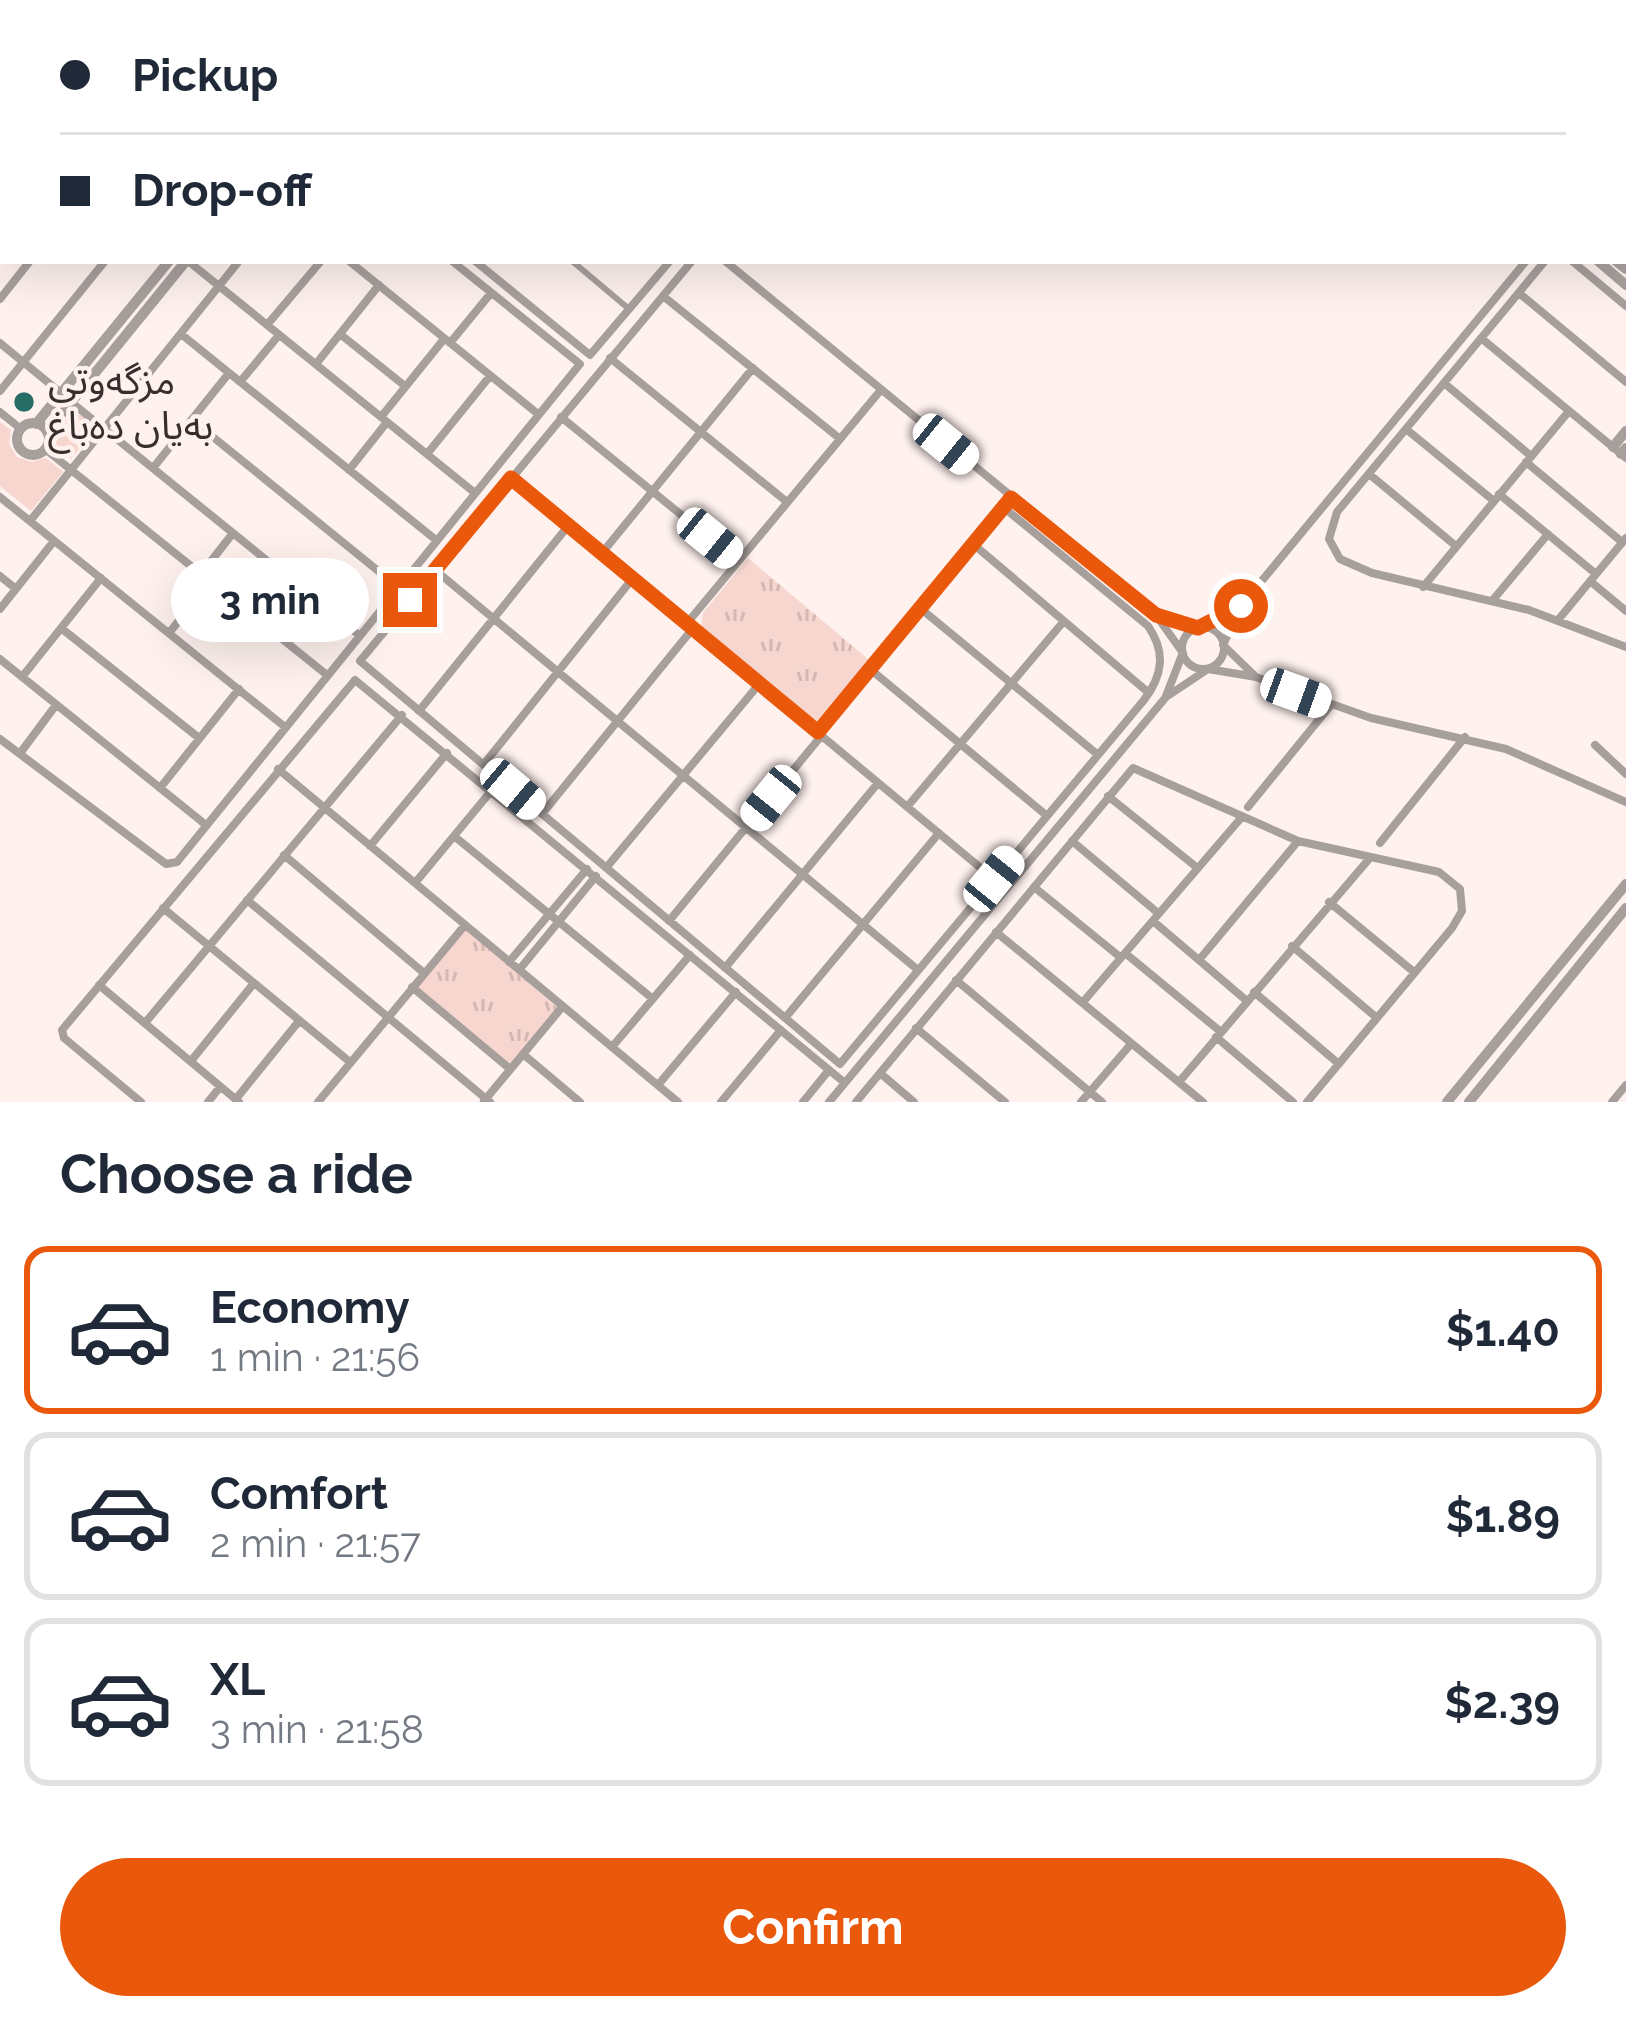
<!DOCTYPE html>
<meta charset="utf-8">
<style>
:root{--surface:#fff;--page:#f2f2f3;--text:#1f2937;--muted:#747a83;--line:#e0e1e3;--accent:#ea580c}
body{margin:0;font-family:Raleway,"Noto Sans Arabic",sans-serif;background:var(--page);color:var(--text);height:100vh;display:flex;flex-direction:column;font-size:45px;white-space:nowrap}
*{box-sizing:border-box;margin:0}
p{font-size:39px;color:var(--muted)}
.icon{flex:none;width:66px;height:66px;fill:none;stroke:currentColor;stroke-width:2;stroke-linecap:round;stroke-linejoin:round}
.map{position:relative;height:1102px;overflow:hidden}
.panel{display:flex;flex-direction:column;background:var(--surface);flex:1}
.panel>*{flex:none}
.top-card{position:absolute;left:0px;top:0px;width:1626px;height:264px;box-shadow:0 12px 48px #0002;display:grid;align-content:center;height:264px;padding:0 60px;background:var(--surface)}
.end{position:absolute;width:54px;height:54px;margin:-27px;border:15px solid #ea580c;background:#fff;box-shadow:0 0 0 6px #fff}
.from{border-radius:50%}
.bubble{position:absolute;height:84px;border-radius:42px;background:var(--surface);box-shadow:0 12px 48px #0002;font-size:39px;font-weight:700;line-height:84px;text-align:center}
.car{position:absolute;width:36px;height:72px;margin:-36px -18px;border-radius:15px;box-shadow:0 0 9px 3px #0007;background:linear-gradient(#fff 24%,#345 0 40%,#fff 0 76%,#345 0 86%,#fff 0)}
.top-card b{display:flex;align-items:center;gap:42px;height:114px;font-size:45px}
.top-card b+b{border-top:3px solid var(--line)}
.top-card i{width:30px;height:30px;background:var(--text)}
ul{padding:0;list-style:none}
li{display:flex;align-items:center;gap:36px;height:168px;margin:0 24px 18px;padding:0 36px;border:6px solid var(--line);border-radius:24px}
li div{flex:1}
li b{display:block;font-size:45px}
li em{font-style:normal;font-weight:700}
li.current{border-color:var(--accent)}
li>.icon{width:108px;height:108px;stroke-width:1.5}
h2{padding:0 60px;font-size:54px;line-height:144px}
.button{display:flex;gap:24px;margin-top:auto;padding:24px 60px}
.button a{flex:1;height:138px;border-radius:72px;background:var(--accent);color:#fff;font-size:48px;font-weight:700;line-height:138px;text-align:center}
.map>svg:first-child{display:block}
.green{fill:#f6d6ce}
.park{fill:url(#park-tufts)}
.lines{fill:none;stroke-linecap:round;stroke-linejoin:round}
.pedestrian{stroke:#a79f9c;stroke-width:6}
.minor{stroke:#a79f9c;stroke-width:8}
.tertiary{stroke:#a79f9c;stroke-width:10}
.route{stroke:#ea580c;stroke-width:15}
.poi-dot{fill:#256d65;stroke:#fef1ee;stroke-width:4.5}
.labels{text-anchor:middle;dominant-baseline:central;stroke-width:9;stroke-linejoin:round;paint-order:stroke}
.poi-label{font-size:39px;fill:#372f2d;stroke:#fef1ee;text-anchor:start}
</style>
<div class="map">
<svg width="1626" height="1102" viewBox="0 0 1626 1102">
<defs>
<pattern id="park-tufts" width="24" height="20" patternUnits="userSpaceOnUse" patternTransform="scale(3)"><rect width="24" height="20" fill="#f6d6ce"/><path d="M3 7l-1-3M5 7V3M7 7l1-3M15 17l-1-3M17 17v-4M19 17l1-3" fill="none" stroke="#d4b8b1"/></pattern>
</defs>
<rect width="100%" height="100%" fill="#fef1ee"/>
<path class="green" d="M0,422L11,430L9,444L17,457L32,462L46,458L63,472L31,511L0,486Z"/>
<path class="park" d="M74,409L97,427L71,459L55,446V432Z
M748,558L869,660L817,720L808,719L701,627L703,613Z
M465,929L558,1008L510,1065L417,986Z"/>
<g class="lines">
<path class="pedestrian" d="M572,261L629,309"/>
<path class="minor" d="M28,0L32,3
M113,0L117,3
M232,0L236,3
M419,0L423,3
M573,0L577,3
M658,0L662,3
M780,0L784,3
M127,3L131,0
M257,3L259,0
M332,3L334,0
M431,3L434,0
M511,3L513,0
M623,3L625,0
M676,3L680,0
M695,3L697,0
M809,3L812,0
M889,3L891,0
M0,54L3,57
M0,135L3,137
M0,153L3,155
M0,231L3,233
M188,261L475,493
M349,261L538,414
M475,261L590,355L670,261
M692,261L360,661L840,1064L1144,700C1163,675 1166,652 1148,626L1003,507
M725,261L1156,615L1183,653
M1545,261L1337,512L1329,539L1340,559L1372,573L1529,610L1626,647
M1572,261L1626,306
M1519,293L1626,382
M663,296L839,438
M0,299L30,261
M267,325L321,261
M181,334L436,540
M340,334L405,386
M1481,338L1626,458
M0,343L61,393
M450,343L491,293
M610,358L787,502
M316,364L379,285
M240,382L279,335
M1444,383L1531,456
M0,391L105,261
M71,402L359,635
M0,412L21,429
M381,417L444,339
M561,417L738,561
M192,420L398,587
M1406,429L1494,501
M45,449L327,675
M427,454L490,376
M1526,462L1622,542
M153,468L229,373
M349,470L387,422
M1369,474L1456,546
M511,478L994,879
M1499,494L1596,574
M0,497L285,727
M30,521L239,261
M973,544L1149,693
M602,553L753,368
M435,570L918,970
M201,574L233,533
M0,576L16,589
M1590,581L1626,611
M1423,587L1569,411
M1492,601L1548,534
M920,608L1097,754
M0,609L54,541
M1159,617L1199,628L1239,607
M1558,620L1626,538
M688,622L880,391
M1182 648a21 21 0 1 1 42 0a21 21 0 1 1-42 0Z
M61,628L199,738
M169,633L210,582
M0,659L206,825
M870,669L1046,815
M1208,669L1256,677L1371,718L1506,749L1626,802
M22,677L101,578
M1256,677L1223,645L1241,606L1526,261
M1166,696L1182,655
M419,711L568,526
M818,732L1004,506
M0,739L166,864L177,862L580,364L452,261
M1595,745L1626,774
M21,752L56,705
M484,764L633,578
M278,769L678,1102
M160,788L239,689
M1108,796L1195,866
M907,807L1064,621
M1248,807L1330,706
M542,814L694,627
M454,836L653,999
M1072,841L1158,913
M1380,843L1465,737
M370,846L447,753
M284,855L424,973
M606,868L760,683
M415,883L492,790
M1034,887L1120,957
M247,900L490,1102
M1329,902L1414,972
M163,908L350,1062
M669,921L822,735
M1153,921L1247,1001
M996,932L1203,1102
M1292,946L1377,1018
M1125,953L1221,1032
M1199,960L1298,841
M509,962L587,869
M725,968L878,783
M519,970L596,876
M956,980L1102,1102
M99,985L239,1102
M412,987L510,1069
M1254,992L1339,1064
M1083,1002L1241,818
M785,1018L939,833
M145,1023L402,715
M916,1028L1005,1102
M1216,1037L1293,1102
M612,1047L690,955
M523,1054L580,1102
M191,1061L254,983
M880,1073L914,1102
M1179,1082L1369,859
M658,1085L736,992
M236,1099L299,1021
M484,1101L563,1006
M141,1102L64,1038L62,1030L355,680L845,1083
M208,1102L220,1087
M318,1102L465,925
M721,1102L781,1030
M803,1102L829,1070
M829,1102L1166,697L1208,669
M856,1102L1133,768L1298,841L1439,872L1460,889L1462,911L1452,928L1307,1102
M1081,1102L1131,1044
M1612,1102L1626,1085"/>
<path class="tertiary" d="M381,3L383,0
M398,3L400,0
M1305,3L1307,0
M1318,3L1320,0
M1598,261L1626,285
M1616,261L1626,269
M17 439a16 16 0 1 1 32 0a16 16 0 1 1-32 0Z
M36,424L169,261
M47,432L186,261
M1613,447L1626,431
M1621,454L1626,448
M1447,1102L1626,884
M1469,1102L1626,908"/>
</g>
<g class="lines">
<path class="route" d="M410,600L511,478L818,732L1011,498L1156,615L1198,628L1241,606"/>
</g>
<circle class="poi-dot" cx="24" cy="402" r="12"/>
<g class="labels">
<g class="poi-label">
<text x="48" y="380">مزگەوتی<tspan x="48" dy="45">بەیان دەباغ</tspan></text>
</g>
</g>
</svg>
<i class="end from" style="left:1241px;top:606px"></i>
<i class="end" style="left:410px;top:600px"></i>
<div class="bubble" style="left:171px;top:558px;width:198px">3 min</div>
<i class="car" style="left:946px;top:444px;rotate:129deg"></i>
<i class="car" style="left:710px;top:538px;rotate:129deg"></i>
<i class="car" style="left:1296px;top:693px;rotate:110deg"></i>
<i class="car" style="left:513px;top:789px;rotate:130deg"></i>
<i class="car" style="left:771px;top:798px;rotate:219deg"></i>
<i class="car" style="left:994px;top:879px;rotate:39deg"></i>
<div class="top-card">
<b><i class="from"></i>Pickup</b>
<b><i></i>Drop-off</b>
</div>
</div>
<section class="panel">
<h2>Choose a ride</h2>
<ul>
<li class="current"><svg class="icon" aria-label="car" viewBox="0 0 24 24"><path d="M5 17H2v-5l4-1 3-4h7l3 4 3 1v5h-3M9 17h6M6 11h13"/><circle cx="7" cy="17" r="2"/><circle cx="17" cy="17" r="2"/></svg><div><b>Economy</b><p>1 min · 21:56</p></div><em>$1.40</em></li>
<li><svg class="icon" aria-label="car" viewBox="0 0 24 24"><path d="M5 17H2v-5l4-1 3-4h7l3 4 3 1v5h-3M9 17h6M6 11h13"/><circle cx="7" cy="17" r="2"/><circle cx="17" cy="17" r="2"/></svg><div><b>Comfort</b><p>2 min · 21:57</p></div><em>$1.89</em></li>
<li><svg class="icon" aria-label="car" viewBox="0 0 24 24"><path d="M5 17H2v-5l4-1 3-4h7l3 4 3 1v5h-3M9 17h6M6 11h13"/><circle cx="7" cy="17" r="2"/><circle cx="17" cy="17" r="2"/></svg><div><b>XL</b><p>3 min · 21:58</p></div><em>$2.39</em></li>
</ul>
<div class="button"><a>Confirm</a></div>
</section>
